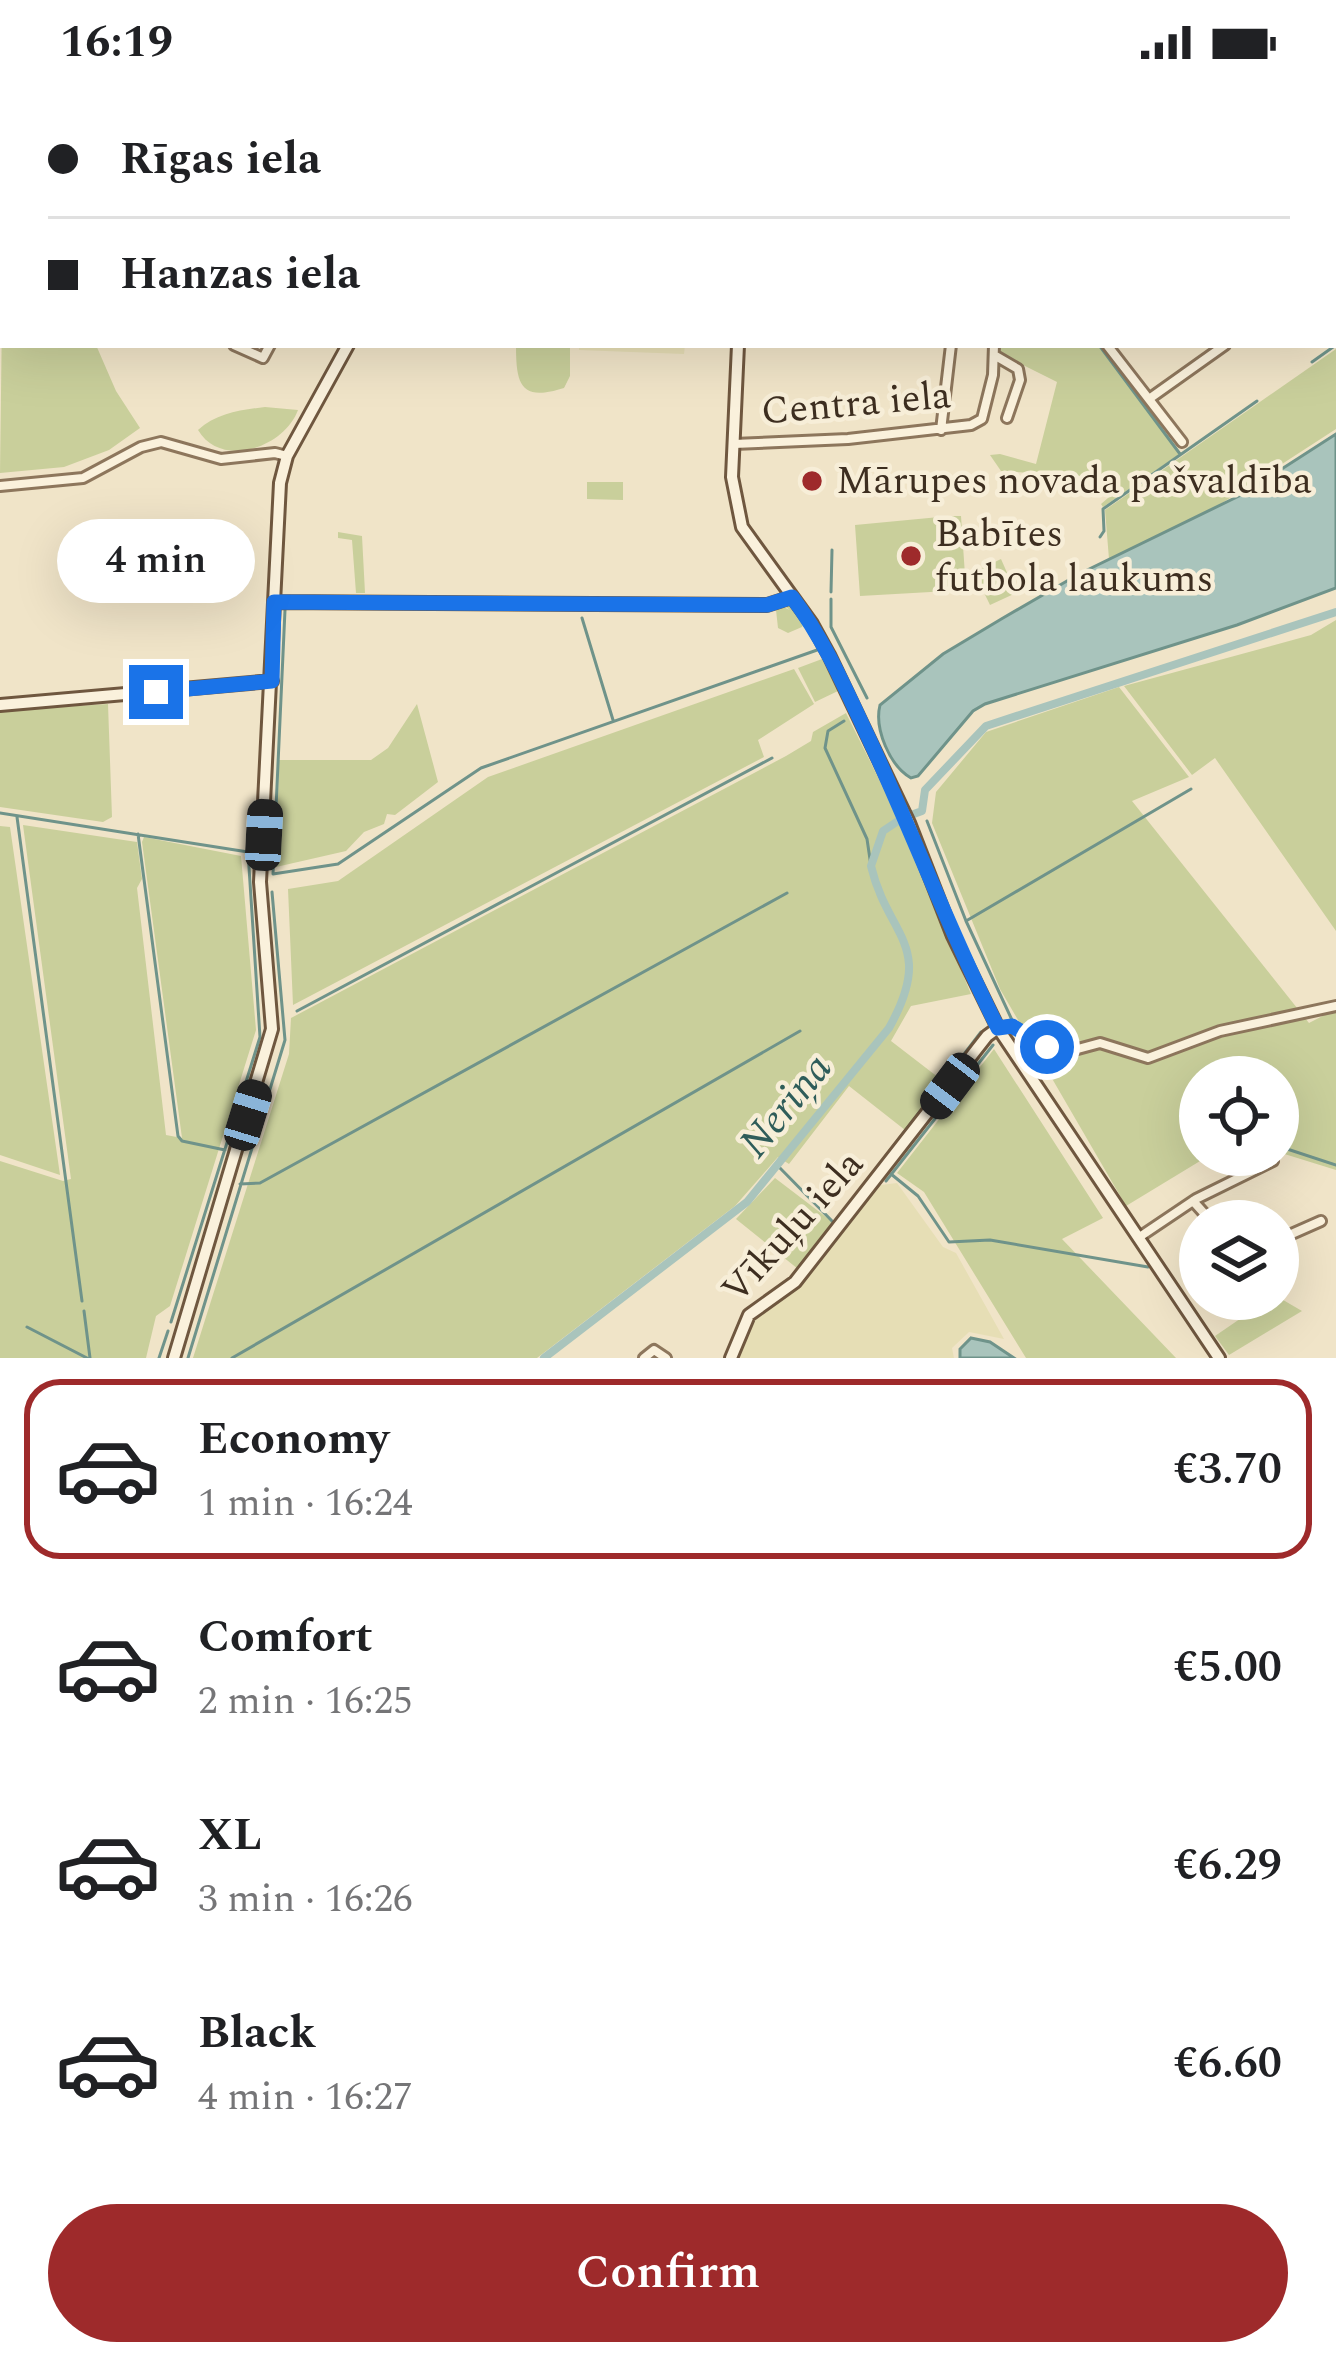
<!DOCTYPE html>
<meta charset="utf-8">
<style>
:root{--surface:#fff;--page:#f2f2f2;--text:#202124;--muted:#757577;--line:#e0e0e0;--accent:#9e2a2b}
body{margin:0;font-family:Spectral,serif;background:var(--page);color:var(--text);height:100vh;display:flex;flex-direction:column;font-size:45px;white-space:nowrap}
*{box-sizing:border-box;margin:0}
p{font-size:39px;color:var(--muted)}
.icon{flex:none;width:66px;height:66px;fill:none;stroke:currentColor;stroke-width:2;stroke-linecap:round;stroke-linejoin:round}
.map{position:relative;height:1274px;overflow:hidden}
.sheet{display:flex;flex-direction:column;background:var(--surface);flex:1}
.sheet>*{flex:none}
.guide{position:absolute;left:0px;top:0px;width:1338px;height:264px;box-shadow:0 12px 48px #0002;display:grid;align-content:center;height:264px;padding:0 48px;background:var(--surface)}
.controls{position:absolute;left:1179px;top:972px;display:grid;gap:24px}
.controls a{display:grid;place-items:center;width:120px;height:120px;border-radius:50%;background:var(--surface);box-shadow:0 12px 48px #0002;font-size:60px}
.end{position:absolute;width:54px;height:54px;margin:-27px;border:15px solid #1a73e8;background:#fff;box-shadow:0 0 0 6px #fff}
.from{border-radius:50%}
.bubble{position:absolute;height:84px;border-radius:42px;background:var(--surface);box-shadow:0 12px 48px #0002;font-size:39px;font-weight:600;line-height:84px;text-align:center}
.car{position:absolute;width:36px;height:72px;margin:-36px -18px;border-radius:15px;box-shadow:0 0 9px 3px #0007;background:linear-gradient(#222 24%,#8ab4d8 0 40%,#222 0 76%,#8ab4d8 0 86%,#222 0)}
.guide b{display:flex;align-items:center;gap:42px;height:114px;font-size:45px}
.guide b+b{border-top:3px solid var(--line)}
.guide i{width:30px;height:30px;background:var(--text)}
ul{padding:21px 0 0;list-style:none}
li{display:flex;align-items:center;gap:36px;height:180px;margin:0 24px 18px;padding:0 24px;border:6px solid transparent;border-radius:36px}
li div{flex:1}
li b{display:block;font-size:45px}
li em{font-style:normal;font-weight:600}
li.current{border-color:var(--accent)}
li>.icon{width:108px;height:108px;stroke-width:1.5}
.primary-button{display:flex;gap:24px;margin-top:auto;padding:24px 48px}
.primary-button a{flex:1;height:138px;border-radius:72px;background:var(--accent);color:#fff;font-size:48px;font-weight:600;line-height:138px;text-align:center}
.status{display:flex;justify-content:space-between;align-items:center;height:84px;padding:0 60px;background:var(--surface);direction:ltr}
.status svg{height:33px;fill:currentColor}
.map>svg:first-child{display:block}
.farmland{fill:#e6deb5}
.green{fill:#c9cf9b}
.water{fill:#a9c4bc;stroke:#6f938a;stroke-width:3}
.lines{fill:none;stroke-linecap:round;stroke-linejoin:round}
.stream{stroke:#6f938a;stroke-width:3}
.canal{stroke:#a9c4bc;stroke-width:8}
.street-casing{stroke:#8d765c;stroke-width:14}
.secondary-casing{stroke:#6f573f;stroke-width:16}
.street{stroke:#faf1dc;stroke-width:8}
.secondary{stroke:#faf1dc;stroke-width:10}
.route{stroke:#1a73e8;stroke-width:15}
.poi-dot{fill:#9e2a2b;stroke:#f7eed8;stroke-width:4.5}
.labels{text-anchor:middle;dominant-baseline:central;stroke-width:9;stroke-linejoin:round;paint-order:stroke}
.street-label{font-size:39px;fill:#3d2e20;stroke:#f7eed8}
.poi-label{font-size:39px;fill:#3d2e20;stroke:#f7eed8;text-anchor:start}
.water-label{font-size:42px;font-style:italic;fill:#2f5d5a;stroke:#f7eed8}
</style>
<div class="status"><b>16:19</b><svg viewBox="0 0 49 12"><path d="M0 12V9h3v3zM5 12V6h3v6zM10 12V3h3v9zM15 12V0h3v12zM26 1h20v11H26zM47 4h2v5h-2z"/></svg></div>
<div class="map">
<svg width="1336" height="1274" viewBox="0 0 1336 1274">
<rect width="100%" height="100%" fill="#f0e4c8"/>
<path class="farmland" d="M579,261H685L684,270L579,266Z
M897,1099L943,1163L956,1169L1004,1255L969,1248L952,1264L954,1274H739L753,1235L789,1211L881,1101Z"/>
<path class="green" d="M3,150V261H96L116,307L140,344L109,366L64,383L0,389Z
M516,261H570V292L564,304C520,318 516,300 516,261Z
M999,261H1098L1181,369L1103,423L1101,420L1115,408L1091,393L1001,387L990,371L1000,370L1036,380L1057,298L999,269Z
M1336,265V345L1219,421L1109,475L1105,426Z
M265,323L298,326C284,364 221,385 198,346C217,329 240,326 265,323Z
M587,398H623V416L587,415Z
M950,432H961L966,506L860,512L855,441Z
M338,448L362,452L365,509H356L352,456L338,454Z
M1001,475L1016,509L990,521L974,488Z
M783,521L795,523L804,538L802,543L788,549L778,544L776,526L781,522L790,526Z
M1336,536V847L1215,674L1192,691L1124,602L1311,551Z
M822,575L838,607L815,618L798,584Z
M794,585L814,620L758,656L764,673L293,921L288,805L338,797L488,693Z
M1119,603L1189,693L1132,717L1309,939L1336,925V1086L1278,1068V993H1200V1071H1210L1126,1122L1000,905L932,739L936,708L986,648Z
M108,620L112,733L103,738L0,723V627Z
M417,620L438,698L395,731L387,730L384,740L364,748L346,767L276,783L279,676H371L388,664Z
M846,629L901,739L971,910L911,922L891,957L943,997L905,1046L849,1002L789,1080L778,1073L735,1122L537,1274H193L289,970L291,934L786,672L811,657L813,648Z
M23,741L137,758L142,795L137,804L166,1051L182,1054L142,758L144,753L241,772L256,946L170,1222L156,1232L146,1274H0V1077L63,1097L71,1095Z
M0,742L10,743L60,1091L0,1071Z
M994,965L1103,1134L1062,1155L1176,1274H1026L924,1108L897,1089Z
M775,1094L834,1139L798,1185L736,1135Z
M1278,1213L1302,1227L1229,1271L1215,1252L1269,1215Z"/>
<path class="water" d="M1336,350V504L1237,541L985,620L973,627L918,692L911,694C890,682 874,645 880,621L943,570L1003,534L1079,490L1243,410Z
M971,1254L990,1258L1014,1274H960V1265Z"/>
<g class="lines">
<path class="stream" d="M127,3L129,0
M462,3L464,0
M0,153H3
M1099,261L1180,370
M1312,278L1336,261
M1100,453L1104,447L1103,425L1257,317
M831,508L832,466
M831,515V543L867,614
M285,526L273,790L338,780L481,684L820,565
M582,534L613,636
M844,637L828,647L825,664L867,755L871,782
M0,729L248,768L260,953L171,1238
M17,733L82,1217
M927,737L966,837L1012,936
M138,750L178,1052L182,1057L225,1066
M966,837L1191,705
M297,927L772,674
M1018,948L1026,962
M1278,1062L1336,1081
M778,1082L834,1139
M891,1090L918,1112L949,1158L990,1156L1148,1183
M886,1097L993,961
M240,1100L260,1099L787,809
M856,1111L981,948
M84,1227L90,1274
M27,1243L87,1274
M159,1274L168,1247
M188,1274L285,956L272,808
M232,1274L800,947"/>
<path class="canal" d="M911,731L922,727L925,706L986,642L1336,528
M544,1274L747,1118L889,944C936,860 888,854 871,782L883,747L901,735"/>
<g class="street-casing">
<path id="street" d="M972,0L983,3
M40,3L42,0
M188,3L189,0
M312,3L313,0
M899,3V0
M1230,3L1234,0
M0,52L3,49
M1335,53L1336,52
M1335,181L1336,180
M234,261L263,274L270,261
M1107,261L1182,358
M994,271L1018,285L1020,296L1007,334
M1149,315L1225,261
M941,346L951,261
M734,360L848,355L971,341L982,335L993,291L994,261
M0,402L83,394L141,363L161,358L221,375L275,369L287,372
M998,944L1012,942L1063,969L1100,959L1148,974L1220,947L1336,922
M1193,1117L1211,1137
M1138,1154L1196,1115L1273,1077
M1278,1156L1321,1137
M644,1274L654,1266L666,1274"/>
</g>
<g class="secondary-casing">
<path id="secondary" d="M498,0L505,3
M773,0V3
M482,3L484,0
M738,261L732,393L742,443L812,540L829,571L909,739L953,852L998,944L1219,1274
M274,518L767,521L792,513
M0,621L272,597
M174,1274L272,945L260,798L280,399L287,372L348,261
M731,1274L749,1231L795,1198L987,952L998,944"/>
</g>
<use href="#street" class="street"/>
<use href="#secondary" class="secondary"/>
</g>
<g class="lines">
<path class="route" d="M156,608L272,597L274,518L767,521L792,513C822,553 842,597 863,642C910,741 948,845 998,944L1012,942L1047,963"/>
</g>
<g class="poi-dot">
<circle cx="812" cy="397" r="12"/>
<circle cx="911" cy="472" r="12"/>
</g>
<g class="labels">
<g class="street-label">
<text transform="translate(856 320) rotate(-5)">Centra iela</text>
<text transform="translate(793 1143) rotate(-48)">Vīkuļu iela</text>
</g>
<g class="poi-label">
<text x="836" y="397">Mārupes novada pašvaldība</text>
<text x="935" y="450">Babītes<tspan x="935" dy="45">futbola laukums</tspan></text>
</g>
<g class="water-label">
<text transform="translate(786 1022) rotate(-51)">Neriņa</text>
</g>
</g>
</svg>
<div class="controls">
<a><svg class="icon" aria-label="locate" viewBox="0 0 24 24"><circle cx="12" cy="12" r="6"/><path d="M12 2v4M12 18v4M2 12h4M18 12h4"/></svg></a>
<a><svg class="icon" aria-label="layers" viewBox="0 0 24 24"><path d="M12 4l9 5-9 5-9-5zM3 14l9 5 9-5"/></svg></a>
</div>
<i class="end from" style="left:1047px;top:963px"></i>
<i class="end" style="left:156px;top:608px"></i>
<div class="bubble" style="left:57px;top:435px;width:198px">4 min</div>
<i class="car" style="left:264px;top:751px;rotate:3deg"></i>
<i class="car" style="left:950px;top:1002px;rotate:217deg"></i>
<i class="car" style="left:248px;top:1031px;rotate:17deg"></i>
<div class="guide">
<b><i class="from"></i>Rīgas iela</b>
<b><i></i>Hanzas iela</b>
</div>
</div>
<section class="sheet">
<ul>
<li class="current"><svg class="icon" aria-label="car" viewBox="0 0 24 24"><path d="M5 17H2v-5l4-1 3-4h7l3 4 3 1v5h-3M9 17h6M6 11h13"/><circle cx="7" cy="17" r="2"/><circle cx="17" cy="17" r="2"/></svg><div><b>Economy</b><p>1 min · 16:24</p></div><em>€3.70</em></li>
<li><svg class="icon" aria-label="car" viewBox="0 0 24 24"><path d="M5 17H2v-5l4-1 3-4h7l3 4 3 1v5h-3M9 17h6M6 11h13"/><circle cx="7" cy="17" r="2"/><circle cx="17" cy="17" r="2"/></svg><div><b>Comfort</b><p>2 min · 16:25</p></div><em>€5.00</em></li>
<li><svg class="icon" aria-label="car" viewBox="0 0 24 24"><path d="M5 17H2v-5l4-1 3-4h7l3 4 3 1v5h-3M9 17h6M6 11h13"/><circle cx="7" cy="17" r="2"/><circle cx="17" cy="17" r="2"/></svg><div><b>XL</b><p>3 min · 16:26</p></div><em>€6.29</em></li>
<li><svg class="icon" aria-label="car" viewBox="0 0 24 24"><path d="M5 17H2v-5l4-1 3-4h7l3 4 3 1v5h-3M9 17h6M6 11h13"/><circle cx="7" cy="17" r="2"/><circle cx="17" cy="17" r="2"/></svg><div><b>Black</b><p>4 min · 16:27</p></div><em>€6.60</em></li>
</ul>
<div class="primary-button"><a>Confirm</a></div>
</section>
